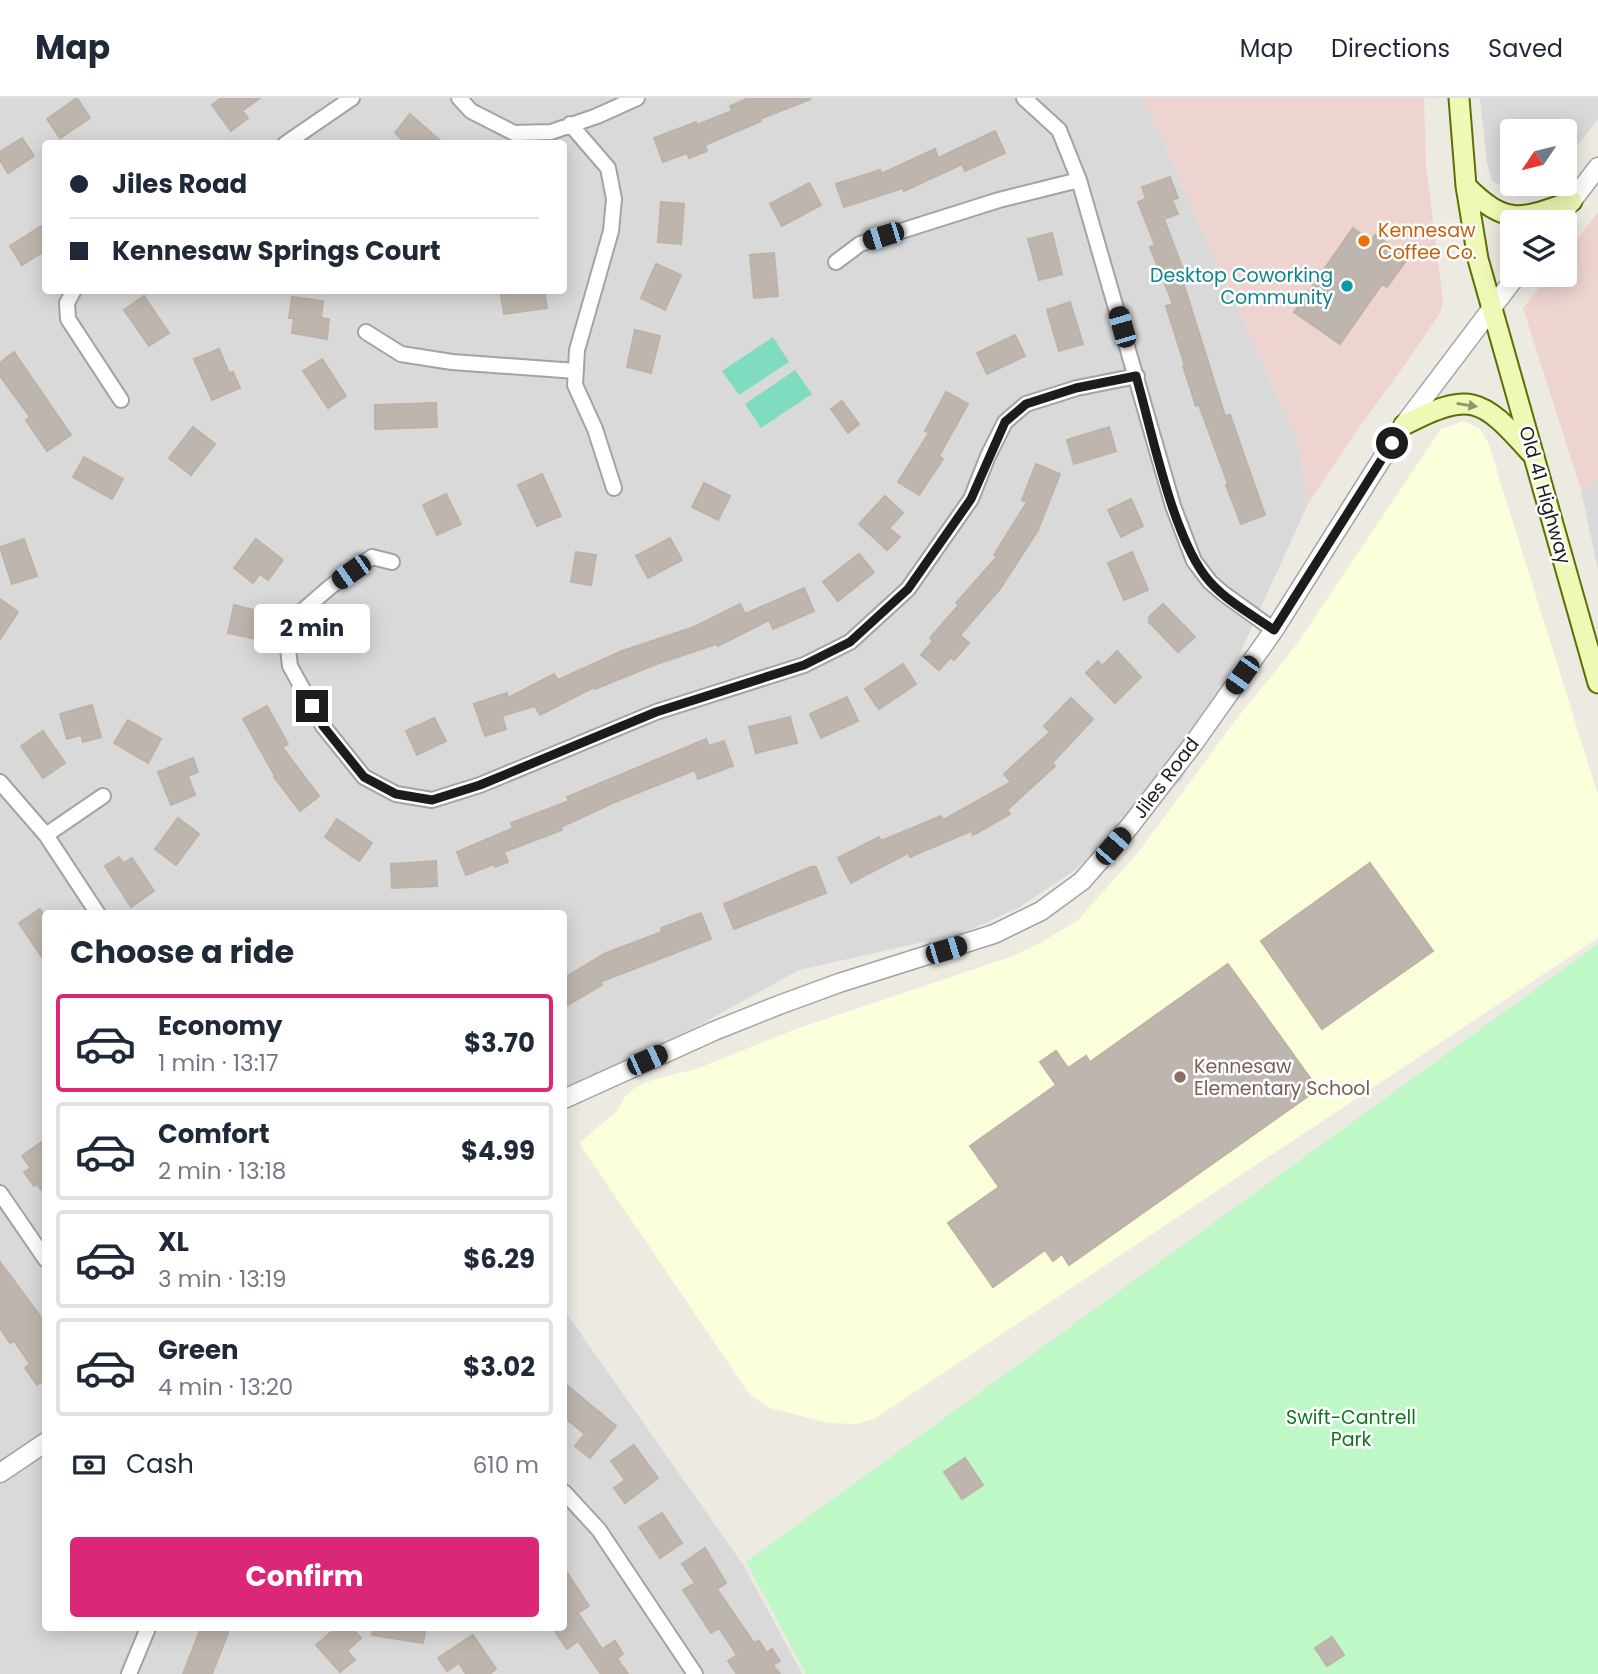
<!DOCTYPE html>
<meta charset="utf-8">
<style>
:root{--surface:#fff;--page:#f2f2f3;--text:#1f2937;--muted:#747a83;--line:#e0e1e3;--accent:#db2777}
body{margin:0;font-family:Poppins,sans-serif;background:var(--page);color:var(--text);height:100vh;display:flex;flex-direction:column;font-size:26px;white-space:nowrap}
*{box-sizing:border-box;margin:0}
p{font-size:23px;color:var(--muted)}
.icon{flex:none;width:38px;height:38px;fill:none;stroke:currentColor;stroke-width:2;stroke-linecap:round;stroke-linejoin:round}
.map{position:relative;flex:1;overflow:hidden}
.panel{position:absolute;left:42px;top:812px;width:525px;height:721px;display:flex;flex-direction:column;background:var(--surface);border-radius:7px;box-shadow:0 4px 18px #0003}
.panel>*{flex:none}
.hud{position:absolute;left:42px;top:42px;width:525px;height:154px;border-radius:7px;box-shadow:0 4px 18px #0003;display:grid;align-content:center;height:154px;padding:0 28px;background:var(--surface)}
.needle{width:46px;rotate:235deg}
.fabs{position:absolute;left:1500px;top:21px;display:grid;gap:14px}
.fabs a{display:grid;place-items:center;width:77px;height:77px;border-radius:7px;background:var(--surface);box-shadow:0 4px 18px #0003;font-size:35px}
.end{position:absolute;width:32px;height:32px;margin:-16px;border:9px solid #1c1c1c;background:#fff;box-shadow:0 0 0 4px #fff}
.from{border-radius:50%}
.bubble{position:absolute;height:49px;border-radius:7px;background:var(--surface);box-shadow:0 4px 18px #0003;font-size:23px;font-weight:700;line-height:49px;text-align:center}
.car{position:absolute;width:21px;height:42px;margin:-21px -10px;border-radius:9px;box-shadow:0 0 5px 2px #0007;background:linear-gradient(#222 24%,#8ab4d8 0 40%,#222 0 76%,#8ab4d8 0 86%,#222 0)}
.hud b{display:flex;align-items:center;gap:24px;height:66px;font-size:26px}
.hud b+b{border-top:2px solid var(--line)}
.hud i{width:18px;height:18px;background:var(--text)}
ul{padding:0;list-style:none}
li{display:flex;align-items:center;gap:21px;height:98px;margin:0 14px 10px;padding:0 14px;border:4px solid var(--line);border-radius:7px}
li div{flex:1}
li b{display:block;font-size:26px}
li em{font-style:normal;font-weight:700}
li.current{border-color:var(--accent)}
li>.icon{width:63px;height:63px;stroke-width:1.5}
h2{padding:0 28px;font-size:32px;line-height:84px}
.pay{display:flex;align-items:center;gap:18px;height:77px;padding:0 28px;font-size:26px}
.pay p{margin-inline-start:auto}
.button{display:flex;gap:14px;margin-top:auto;padding:14px 28px}
.button a{flex:1;height:80px;border-radius:7px;background:var(--accent);color:#fff;font-size:28px;font-weight:700;line-height:80px;text-align:center}
header{display:flex;align-items:center;gap:42px;box-sizing:border-box;height:98px;padding:0 35px;background:var(--surface);border-bottom:2px solid var(--line)}
header strong{font-size:33px}
nav{display:flex;gap:38px;margin-inline-start:auto;font-size:24px}
.map>svg:first-child{display:block}
.residential{fill:#dad9d9;fill-rule:evenodd}
.commercial{fill:#eed4d0}
.education{fill:#fbfeda}
.park{fill:#bef8c7}
.pitch{fill:#80dcc0}
.building{fill:#beb6ae;stroke:#bfb2a4;stroke-width:2}
.lines{fill:none;stroke-linecap:round;stroke-linejoin:round}
.minor-casing{stroke:#a3a3a3;stroke-width:18}
.tertiary-casing{stroke:#a3a3a3;stroke-width:21}
.secondary-casing{stroke:#5c7006;stroke-width:23}
.minor{stroke:#fff;stroke-width:14}
.tertiary{stroke:#fff;stroke-width:18}
.secondary{stroke:#eff8b5;stroke-width:19}
.oneway{fill:#909570}
.route{stroke:#1c1c1c;stroke-width:9}
.food-dot{fill:#e8710a;stroke:#fff;stroke-width:2.5}
.culture-dot{fill:#0f9aa8;stroke:#fff;stroke-width:2.5}
.education-dot{fill:#8d6e63;stroke:#fff;stroke-width:2.5}
.labels{text-anchor:middle;dominant-baseline:central;stroke-width:5;stroke-linejoin:round;paint-order:stroke}
.food-label{font-size:19px;fill:#c56008;stroke:#fff;text-anchor:start}
.culture-label{font-size:19px;fill:#0d838f;stroke:#fff;text-anchor:end}
.street-label{font-size:19px;fill:#1c1c1c;stroke:#fff}
.education-label{font-size:19px;fill:#785e54;stroke:#fff;text-anchor:start}
.park-label{font-size:19px;fill:#0d771e;stroke:#fff}
</style>
<header>
<strong>Map</strong>
<nav><a>Map</a><a>Directions</a><a>Saved</a></nav>
</header>
<div class="map">
<svg width="1598" height="1576" viewBox="0 0 1598 1576">
<rect width="100%" height="100%" fill="#edeae2"/>
<path class="residential" d="M0,0H1143L1297,342L1308,406L1182,682L1071,775L1018,810L963,835L799,872L564,1002V816H46V1530H564V1212L744,1468L802,1576H0ZM46,46H564V192H46Z
M1480,0H1598V21L1565,63L1564,33H1512V86H1542L1517,96L1492,83L1487,65Z
M1598,382V472L1581,392Z"/>
<path class="commercial" d="M1143,0H1424L1426,66L1443,203L1440,215L1411,258L1358,331L1308,406L1297,342Z
M1598,114V382L1581,392L1523,210L1549,177H1564L1565,157Z"/>
<path class="education" d="M1464,323L1480,331L1488,344L1598,697V840L874,1321L856,1326L828,1325L770,1310L750,1297L579,1045L617,1013L626,997L636,989L652,982L696,971L796,931L1013,858L1042,844L1078,822L1140,752L1234,624L1297,546L1441,331Z"/>
<path class="park" d="M1598,846V1576H806L746,1464Z"/>
<path class="pitch" d="M773,239L789,264L739,297L722,273Z
M795,272L812,296L761,330L745,306Z"/>
<path class="building" d="M77,0L90,20L60,40L47,21Z
M221,0H260L242,13L248,20L231,33L212,7Z
M749,0L811,1L760,21L761,23L705,47L707,53L689,60L687,55L663,64L654,40L696,24L697,27L732,13L730,8Z
M410,16L444,46H407L395,35Z
M995,33L1005,55L965,73L962,66L904,93L903,90L844,109L836,86L880,72L881,76L935,51L938,60Z
M22,40L34,58L8,75L0,62V54Z
M1170,79L1178,100L1172,102L1178,116L1164,121L1187,182L1183,184L1225,318L1230,317L1265,417L1241,426L1226,387L1228,386L1199,307L1196,308L1183,268H1185L1166,208L1173,206L1150,149L1155,147L1138,104L1146,101L1142,89Z
M809,85L821,107L782,128L770,106Z
M661,104L684,106L681,146L658,144Z
M46,125V152L22,167L10,148Z
M1353,130L1371,143L1375,137L1408,160L1387,189L1382,186L1340,246L1294,214Z
M1052,135L1062,176L1039,182L1028,141Z
M774,155L778,198L754,200L750,157Z
M656,166L681,177L665,212L641,200Z
M500,192H544L547,210L504,216Z
M144,198L169,235L149,248L124,212Z
M292,199L323,203L321,220L329,221L327,241L292,235L294,220H289Z
M1070,204L1083,246L1059,253L1047,212Z
M635,232L660,238L651,275L627,269Z
M1015,237L1025,258L987,276L977,255Z
M219,251L229,275L233,274L240,290L212,302L194,261Z
M14,254L71,337L47,353L26,322L30,319L0,278V265Z
M322,261L346,298L328,310L303,273Z
M946,294L968,306L939,358L943,361L919,397L898,384L929,335L925,333Z
M842,303L859,326L848,335L831,311Z
M436,305L437,329L375,331V307Z
M193,329L215,346L191,377L169,360Z
M1109,329L1116,353L1074,366L1067,342Z
M84,359L123,381L112,401L73,379Z
M1036,366L1060,376L1038,432L1000,491L960,537L969,545L954,562L951,559L939,572L921,557L933,543L930,540L959,507L956,505L997,459L994,457L1027,404L1022,402Z
M542,376L561,418L537,428L518,387Z
M704,385L730,398L718,422L692,409Z
M446,396L461,426L437,437L423,407Z
M885,398L903,415L889,430L900,439L887,452L859,426Z
M1131,401L1143,428L1121,439L1108,412Z
M670,440L682,462L648,480L636,458Z
M24,441L37,478L12,486L0,449Z
M256,441L283,462L268,482L260,476L253,485L234,470Z
M576,454L596,457L591,487L571,484Z
M1132,454L1148,492L1124,502L1108,465Z
M859,456L874,474L838,503L823,484Z
M804,490L814,513L773,531L769,522L718,548L716,546L654,567L595,591L594,589L540,617L535,608L502,618L506,631L485,638L474,606L507,595L508,600L554,576L558,582L622,553L694,529L740,506L745,516Z
M0,501L18,514L0,541Z
M1163,506L1195,539L1178,554L1149,524V519Z
M234,507L262,514L256,541L228,535Z
M1117,553L1141,579L1115,605L1086,575L1098,563L1102,568Z
M903,566L916,586L879,611L865,591Z
M847,599L858,623L821,640L810,616Z
M1071,600L1093,621L1052,665L1055,668L1007,712L1010,716L973,737L971,733L910,759L908,755L851,785L838,760L879,739L881,743L941,718L943,722L1011,684L1004,676L1050,634L1044,628Z
M92,607L101,639L83,644L81,637L67,641L60,616Z
M267,608L288,646L282,649L319,698L300,713L274,679L275,678L243,621Z
M790,619L797,645L756,655L749,629Z
M434,620L446,643L417,657L406,633Z
M128,622L161,641L148,665L114,645Z
M43,633L65,665L43,680L21,648Z
M706,641L709,648L724,643L733,668L698,681L695,672L617,703L561,729L562,732L504,754L508,764L495,769L494,766L466,777L457,754L513,730L511,725L569,703L567,699Z
M193,660L198,674L188,678L195,697L171,707L158,674Z
M178,720L199,736L176,767L155,751Z
M337,721L372,745L359,763L325,739Z
M119,759L123,765L132,760L154,793L131,809L105,768Z
M436,763L437,788L392,790L391,766Z
M1370,765L1433,853L1322,931L1261,843Z
M811,769H816L826,795L734,831L724,806Z
M40,811L46,820V865L19,825Z
M701,815L711,841L600,884L602,887L564,909V880L606,855L662,834L661,830Z
M1228,866L1318,991L1069,1167L1062,1156L1053,1163L1045,1152L993,1189L948,1125L999,1089L970,1048L1056,987L1040,964L1056,953L1068,970L1086,958L1090,964Z
M46,1041V1098L37,1086L34,1088L24,1074L31,1070L22,1058Z
M0,1164L46,1226V1281L37,1287L25,1270L30,1266L14,1243L10,1245L0,1230Z
M564,1285L616,1328L590,1360L575,1348L585,1336L564,1319Z
M634,1347L658,1380L625,1405L614,1390L625,1382L611,1363Z
M965,1360L983,1387L962,1401L944,1374Z
M662,1415L682,1445L660,1460L639,1429Z
M705,1450L726,1485L717,1491L754,1545L759,1543L767,1555L772,1551L780,1563L773,1567L780,1576H737L728,1563L737,1557L719,1530L711,1535L683,1492L695,1485L682,1466Z
M564,1470L589,1508L578,1515L602,1551L615,1543L623,1556L617,1560L628,1576H601L578,1543L567,1551L553,1530H564Z
M201,1530H230L212,1576H183Z
M336,1530H352L361,1540L347,1553L355,1562L340,1574L316,1547Z
M373,1530H426L423,1545L372,1537Z
M473,1537L496,1571L489,1576H466L459,1565L447,1573L438,1560Z
M1332,1539L1344,1557L1327,1568L1315,1550Z"/>
<g class="lines">
<g class="minor-casing">
<path id="minor" d="M459,0L471,13L514,35L551,34L597,18L637,0
M1024,0L1059,32L1079,82L1173,408L1194,463L1210,484L1224,496L1274,532
M570,26L608,70L614,101L611,133L577,252L575,287L595,331L614,390
M285,46L352,0
M836,164L860,146L999,102L1079,82
M74,192L67,205L68,221L121,302
M366,234L401,256L452,264L576,273
M392,464L372,459L330,489L299,516L287,543L290,568L323,628L364,679L396,696L432,702L480,687L656,614L804,567L850,544L908,491L971,401L988,358L1005,324L1026,306L1077,290L1137,278
M0,684L46,737L98,816
M46,737L103,698
M0,1095L46,1162
M564,1394L599,1432L695,1576
M129,1576L148,1530"/>
</g>
<g class="tertiary-casing">
<path id="tertiary" d="M1556,124L1598,69
M564,1001L714,933L779,907L839,885L994,836L1041,813L1082,783L1130,728L1194,645L1274,532L1402,329L1517,177
M0,1375L46,1344"/>
</g>
<g class="secondary-casing">
<path id="secondary" d="M1459,0L1466,88L1478,161L1598,585
M1466,88C1507,129 1522,121 1572,103
M1404,327C1470,293 1481,299 1530,354"/>
</g>
<use href="#minor" class="minor"/>
<use href="#tertiary" class="tertiary"/>
<use href="#secondary" class="secondary"/>
</g>
<defs><path id="oneway-solid" d="M-6-.8H1V-3.2L6.5 0L1 3.2V.8H-6Z" transform="scale(1.75)"/></defs>
<use class="oneway" href="#oneway-solid" transform="translate(1467 307) rotate(9)"/>
<g class="lines">
<path class="route" d="M312,608L323,628L364,679L396,696L432,702L480,687L656,614L804,567L850,544L908,491L971,401L1005,324L1026,306L1076,290L1136,278C1152,333 1173,443 1210,484C1227,503 1252,517 1274,532L1392,345"/>
</g>
<circle class="food-dot" cx="1364" cy="143" r="7"/>
<circle class="culture-dot" cx="1347" cy="188" r="7"/>
<circle class="education-dot" cx="1180" cy="979" r="7"/>
<g class="labels">
<g class="food-label">
<text x="1378" y="132">Kennesaw<tspan x="1378" dy="22">Coffee Co.</tspan></text>
</g>
<g class="culture-label">
<text x="1333" y="177">Desktop Coworking<tspan x="1333" dy="22">Community</tspan></text>
</g>
<g class="street-label">
<text transform="translate(1545 397) rotate(74)">Old 41 Highway</text>
<text transform="translate(1166 680) rotate(-53)">Jiles Road</text>
</g>
<g class="education-label">
<text x="1194" y="968">Kennesaw<tspan x="1194" dy="22">Elementary School</tspan></text>
</g>
<g class="park-label">
<text x="1351" y="1319">Swift-Cantrell<tspan x="1351" dy="22">Park</tspan></text>
</g>
</g>
</svg>
<div class="fabs">
<a><svg class="needle" viewBox="-14 -14 28 28"><path d="M0-13l5 13h-10z" fill="#e53935"/><path d="M0 13l5-13h-10z" fill="#747a83"/></svg></a>
<a><svg class="icon" aria-label="layers" viewBox="0 0 24 24"><path d="M12 4l9 5-9 5-9-5zM3 14l9 5 9-5"/></svg></a>
</div>
<i class="end from" style="left:1392px;top:345px"></i>
<i class="end" style="left:312px;top:608px"></i>
<div class="bubble" style="left:254px;top:506px;width:116px">2 min</div>
<i class="car" style="left:883px;top:138px;rotate:253deg"></i>
<i class="car" style="left:1122px;top:229px;rotate:344deg"></i>
<i class="car" style="left:351px;top:474px;rotate:235deg"></i>
<i class="car" style="left:1242px;top:577px;rotate:215deg"></i>
<i class="car" style="left:1113px;top:748px;rotate:41deg"></i>
<i class="car" style="left:946px;top:852px;rotate:73deg"></i>
<i class="car" style="left:647px;top:962px;rotate:66deg"></i>
<div class="hud">
<b><i class="from"></i>Jiles Road</b>
<b><i></i>Kennesaw Springs Court</b>
</div>
<section class="panel">
<h2>Choose a ride</h2>
<ul>
<li class="current"><svg class="icon" aria-label="car" viewBox="0 0 24 24"><path d="M5 17H2v-5l4-1 3-4h7l3 4 3 1v5h-3M9 17h6M6 11h13"/><circle cx="7" cy="17" r="2"/><circle cx="17" cy="17" r="2"/></svg><div><b>Economy</b><p>1 min · 13:17</p></div><em>$3.70</em></li>
<li><svg class="icon" aria-label="car" viewBox="0 0 24 24"><path d="M5 17H2v-5l4-1 3-4h7l3 4 3 1v5h-3M9 17h6M6 11h13"/><circle cx="7" cy="17" r="2"/><circle cx="17" cy="17" r="2"/></svg><div><b>Comfort</b><p>2 min · 13:18</p></div><em>$4.99</em></li>
<li><svg class="icon" aria-label="car" viewBox="0 0 24 24"><path d="M5 17H2v-5l4-1 3-4h7l3 4 3 1v5h-3M9 17h6M6 11h13"/><circle cx="7" cy="17" r="2"/><circle cx="17" cy="17" r="2"/></svg><div><b>XL</b><p>3 min · 13:19</p></div><em>$6.29</em></li>
<li><svg class="icon" aria-label="car" viewBox="0 0 24 24"><path d="M5 17H2v-5l4-1 3-4h7l3 4 3 1v5h-3M9 17h6M6 11h13"/><circle cx="7" cy="17" r="2"/><circle cx="17" cy="17" r="2"/></svg><div><b>Green</b><p>4 min · 13:20</p></div><em>$3.02</em></li>
</ul>
<div class="pay"><svg class="icon" aria-label="cash" viewBox="0 0 24 24"><path d="M3 7h18v10H3z"/><circle cx="12" cy="12" r="2"/></svg>Cash<p>610 m</p></div>
<div class="button"><a>Confirm</a></div>
</section>
</div>
